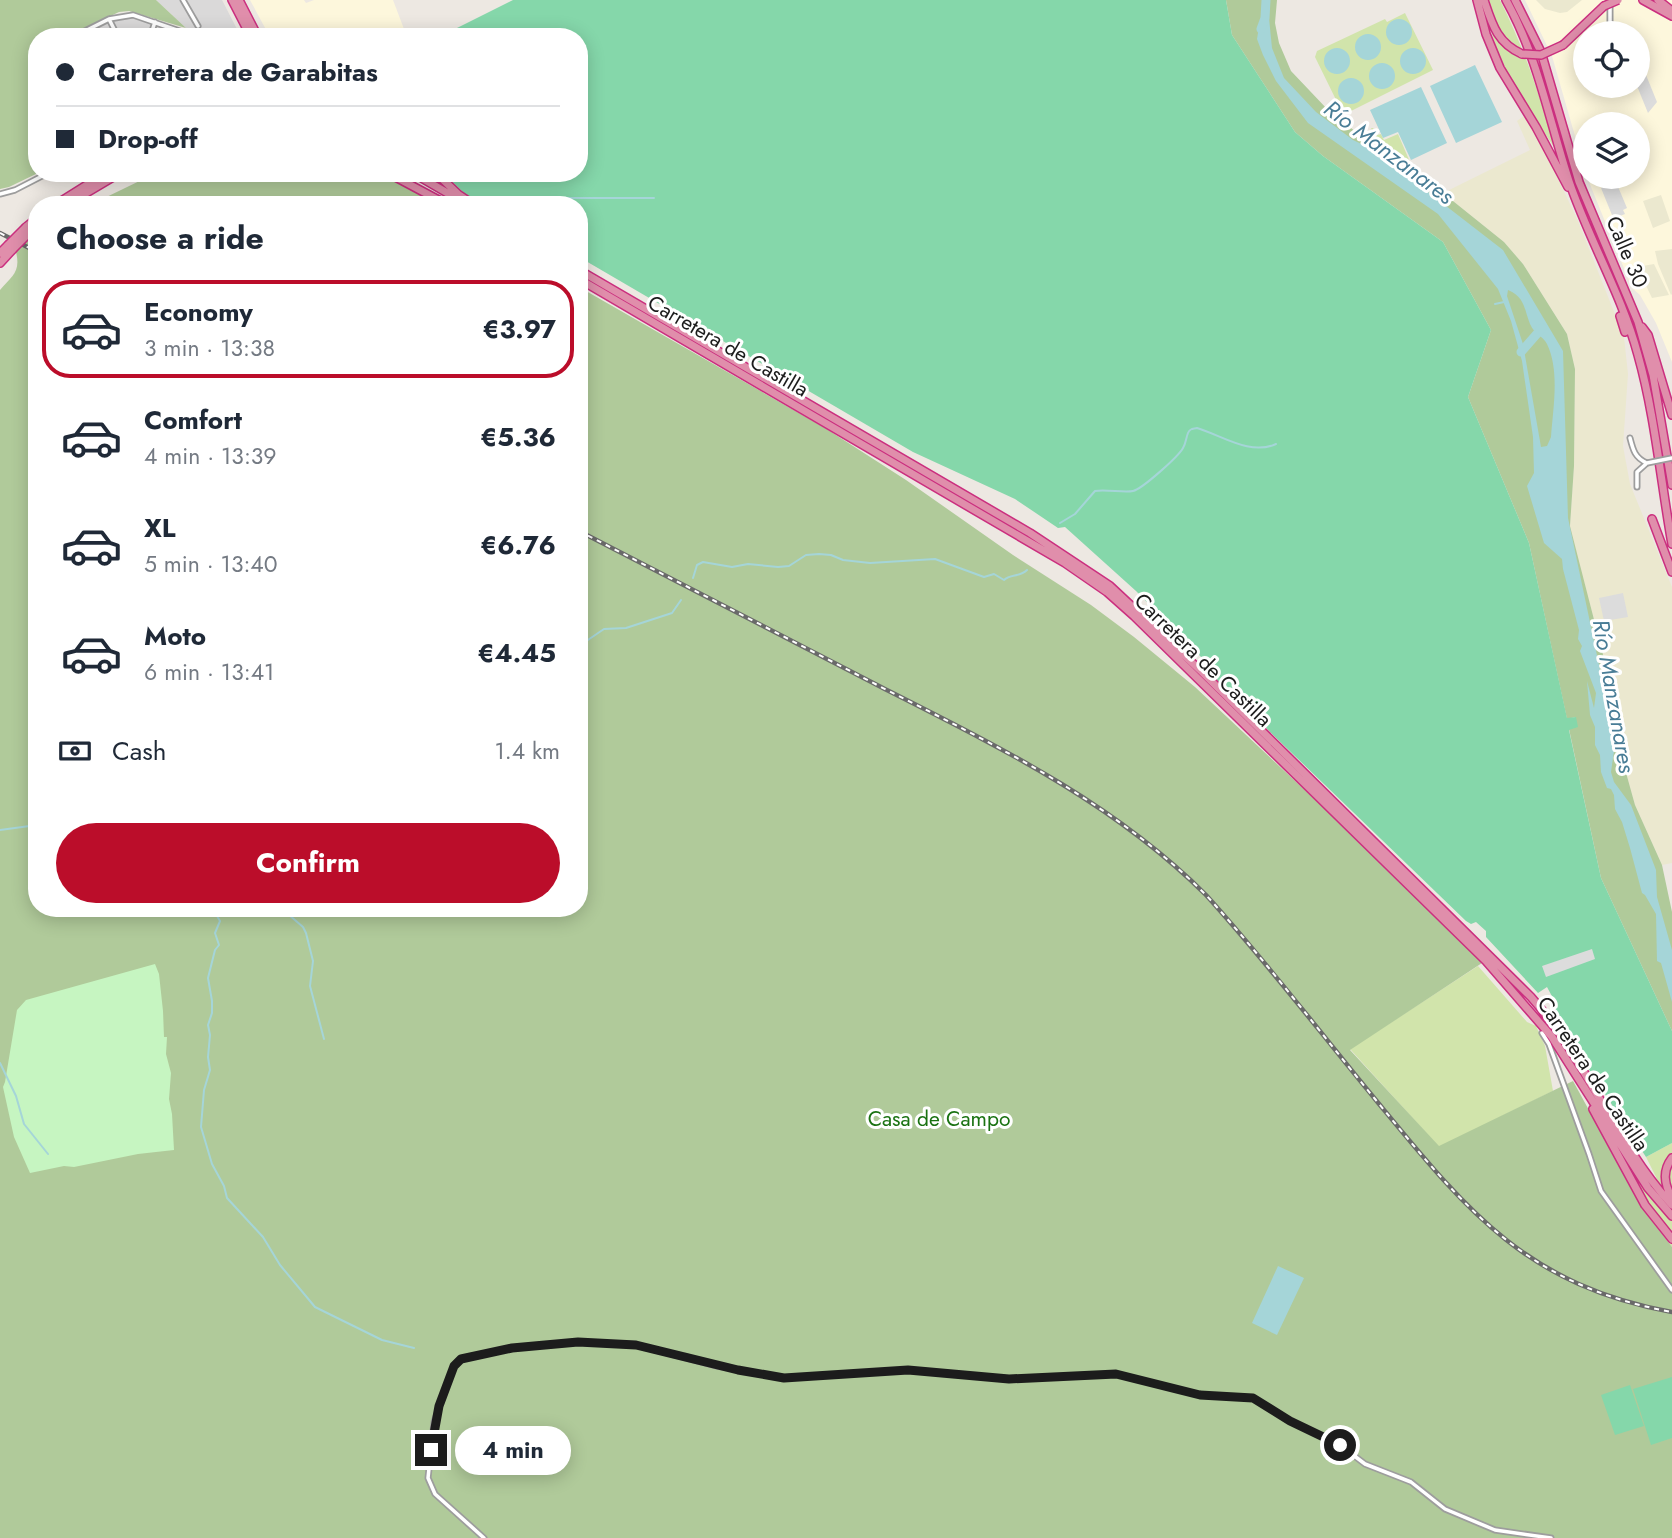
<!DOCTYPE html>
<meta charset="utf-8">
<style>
:root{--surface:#fff;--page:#f6f6f7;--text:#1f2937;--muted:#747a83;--line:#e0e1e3;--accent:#bb0d2a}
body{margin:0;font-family:Jost,sans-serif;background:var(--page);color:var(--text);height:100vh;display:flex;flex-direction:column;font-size:26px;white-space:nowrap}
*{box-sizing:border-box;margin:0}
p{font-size:23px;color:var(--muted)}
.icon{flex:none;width:38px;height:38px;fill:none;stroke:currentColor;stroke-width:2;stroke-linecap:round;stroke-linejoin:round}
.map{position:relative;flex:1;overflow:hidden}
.panel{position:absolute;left:28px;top:196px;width:560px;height:721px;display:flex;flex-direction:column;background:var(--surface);border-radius:28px;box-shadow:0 4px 18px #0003}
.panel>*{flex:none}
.top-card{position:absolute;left:28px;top:28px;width:560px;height:154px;border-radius:28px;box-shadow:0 4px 18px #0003;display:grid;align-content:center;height:154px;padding:0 28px;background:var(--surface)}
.tools{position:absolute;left:1573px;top:21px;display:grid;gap:14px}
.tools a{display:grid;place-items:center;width:77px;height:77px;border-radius:50%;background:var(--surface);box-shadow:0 4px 18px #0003;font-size:35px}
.end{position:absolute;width:32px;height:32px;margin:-16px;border:9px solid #1c1c1c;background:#fff;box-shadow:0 0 0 4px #fff}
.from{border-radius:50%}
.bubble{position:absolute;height:49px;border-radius:24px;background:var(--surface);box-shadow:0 4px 18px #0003;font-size:23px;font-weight:700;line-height:49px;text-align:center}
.top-card b{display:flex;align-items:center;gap:24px;height:66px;font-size:26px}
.top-card b+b{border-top:2px solid var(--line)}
.top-card i{width:18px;height:18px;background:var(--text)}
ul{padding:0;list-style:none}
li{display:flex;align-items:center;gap:21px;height:98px;margin:0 14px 10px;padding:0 14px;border:4px solid transparent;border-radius:28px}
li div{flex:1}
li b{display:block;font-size:26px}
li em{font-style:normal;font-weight:700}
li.current{border-color:var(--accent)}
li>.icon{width:63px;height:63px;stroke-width:1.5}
h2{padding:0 28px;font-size:32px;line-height:84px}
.pay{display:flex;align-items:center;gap:18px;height:77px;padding:0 28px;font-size:26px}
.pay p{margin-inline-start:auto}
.button{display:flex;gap:14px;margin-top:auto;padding:14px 28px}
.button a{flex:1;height:80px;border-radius:42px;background:var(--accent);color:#fff;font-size:28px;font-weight:700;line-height:80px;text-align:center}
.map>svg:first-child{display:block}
.residential{fill:#dad9d9}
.education{fill:#fdf7dc;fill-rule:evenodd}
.farmland{fill:#ebe8cf}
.grass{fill:#d1e4ab}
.forest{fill:#b0ca9a}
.park{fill:#c6f5c1}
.pitch{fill:#85d7aa}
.parking{fill:#dcdcdc}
.water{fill:#a5d5d8;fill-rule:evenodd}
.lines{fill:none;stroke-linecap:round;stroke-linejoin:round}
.stream{stroke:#a5d5d8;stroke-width:2}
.river{stroke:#a5d5d8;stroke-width:9}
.street-casing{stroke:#9d9d9d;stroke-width:7}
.highway-casing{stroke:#cb2f7f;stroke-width:10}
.street{stroke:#fff;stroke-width:3.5}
.highway{stroke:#e08eab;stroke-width:7}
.rail-casing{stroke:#6a6a6a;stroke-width:4.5}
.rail{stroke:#fff;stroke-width:2;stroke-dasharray:5;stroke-linecap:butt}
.street-bridge-casing{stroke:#9d9d9d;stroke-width:7;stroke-linecap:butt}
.highway-bridge-casing{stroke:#cb2f7f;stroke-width:10;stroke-linecap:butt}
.street-bridge{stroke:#fff;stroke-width:3.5}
.highway-bridge{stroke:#e08eab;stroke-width:7}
.route{stroke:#1c1c1c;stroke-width:9}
.labels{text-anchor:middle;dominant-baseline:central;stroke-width:6;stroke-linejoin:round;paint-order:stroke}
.street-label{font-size:21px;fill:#1c1c1c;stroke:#fff}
.park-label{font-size:21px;fill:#1a7212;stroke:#fff}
.water-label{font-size:23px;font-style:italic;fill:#497d96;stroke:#fff}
</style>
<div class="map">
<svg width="1672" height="1538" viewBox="0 0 1672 1538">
<rect width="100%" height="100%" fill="#ede8e2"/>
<path class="residential" d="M156,0H222L239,33L230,37H78L109,21L124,17H135L184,33L186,28Z"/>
<path class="education" d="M250,0H304L306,3L314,0H393L407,37H270Z
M1525,0H1672V362L1656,323L1640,295L1632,288L1587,177H1638V124H1586L1585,171L1552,56ZM1586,33H1638V86H1586Z"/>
<path class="farmland" d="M1536,0H1582L1567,12L1560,13L1545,9Z
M1525,115L1551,164L1578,221L1624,337L1628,374L1623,446L1630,484L1672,587V863L1662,865L1635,805L1620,751L1609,678L1570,526L1574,466L1575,369L1567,334L1523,264L1504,242L1443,193L1530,150L1517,121Z
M1661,195L1670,221L1653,228L1643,201Z
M1672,249V294L1671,295L1658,264L1655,251Z
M1654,264L1669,295L1652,298L1637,267Z"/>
<path class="grass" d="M1485,0H1500C1525,51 1539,92 1554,147C1522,99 1492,59 1485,0Z
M1405,13L1433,70L1347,113L1342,112L1315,57L1317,51L1385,19L1387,22Z
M1371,128H1373L1377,135L1381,134L1384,140L1398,134L1410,162L1375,137Z
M1478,966L1527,1022L1536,1026L1545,1046L1553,1091L1439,1147L1350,1049Z
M1672,1143V1197L1661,1187L1646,1157Z
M1633,1175L1650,1198L1672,1220V1247L1622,1182Z"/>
<path class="forest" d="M0,0H156L186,28L129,11L119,12L66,37H37L38,173L9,187L0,189Z
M1226,0H1277L1275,23L1279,43L1291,71L1328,110L1416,179L1428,183L1443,193L1504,242L1523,264L1567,334L1575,369L1574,466L1570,526L1609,678L1620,751L1635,805L1662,865L1672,912V1031L1601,878L1569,729L1576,717L1567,719L1529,543L1468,397L1491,330L1443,242L1323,156L1295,132L1232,35Z
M156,173H381L426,197L423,200L426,203L433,202L439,205H90Z
M28,240L37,245V908H579V287L825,428L906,480L1013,555L1091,605L1134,637L1195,687L1343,826L1482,963L1350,1050L1439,1146L1573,1081L1642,1207L1672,1247V1538H0V290C12,276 21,272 16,252Z"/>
<path class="park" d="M155,964L159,974L163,1011L164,1037H167L166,1054L171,1073L169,1099L172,1114L174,1150L138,1154L74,1167L64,1166L30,1173L14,1137L3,1087L5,1082L17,1010L26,1000Z"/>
<path class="pitch" d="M513,0H1226L1232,35L1295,132L1323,156L1443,242L1491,330L1468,397L1529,543L1567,718L1576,717L1578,727L1569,730L1601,878L1672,1031V1143L1646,1157L1551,1011L1555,1002L1547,987L1538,993L1486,937V931L1476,922L1471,924L1466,921L1212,676L1204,660L1136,591L1065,527L1058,528L1015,499L913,452L579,257V205H486L465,194L443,173H579V37H439Z
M1672,1377V1438L1651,1445L1633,1389Z
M1630,1385L1644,1426L1615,1435L1601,1395Z"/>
<path class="parking" d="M1646,75L1657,102L1648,113L1637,86Z
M1616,182L1627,208L1623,210L1625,214L1617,217L1616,214L1612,215L1601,188Z
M1623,593L1628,617L1604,621L1599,598Z
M1592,949L1595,959L1546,977L1542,966Z"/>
<path class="water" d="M1269,18L1272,48L1284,78L1316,112L1353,140L1387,156L1428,192L1503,250L1563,351L1568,518L1610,717L1614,751L1611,772L1614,782L1631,805L1656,870L1657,897L1672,950V1002L1661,963L1657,961L1656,914L1645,895L1642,893L1630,848L1622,822L1615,809L1614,795L1611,789L1607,788L1601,772L1600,755L1595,745V727L1590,715L1587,681L1594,708L1596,693L1580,651L1582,646L1578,639L1579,630L1563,569L1562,559L1544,543L1527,486L1534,473L1533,437L1522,361L1511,321L1498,289L1438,214L1308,123L1276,81L1263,55L1257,39L1260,21ZM1508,290C1525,297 1524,309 1530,324C1535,335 1543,336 1547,344C1560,371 1553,408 1551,437L1547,446L1541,447L1523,344L1507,296Z
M1386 32a13 13 0 1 1 26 0a13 13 0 1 1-26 0Z
M1355 47a13 13 0 1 1 26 0a13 13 0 1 1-26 0Z
M1400 61a13 13 0 1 1 26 0a13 13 0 1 1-26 0Z
M1324 61a13 13 0 1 1 26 0a13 13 0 1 1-26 0Z
M1369 76a13 13 0 1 1 26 0a13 13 0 1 1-26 0Z
M1475,65L1502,122L1456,143L1430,86Z
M1338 91a13 13 0 1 1 26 0a13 13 0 1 1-26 0Z
M1421,87L1447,143L1411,160L1398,132L1383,138L1370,110Z
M1278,1266L1304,1278L1277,1335L1252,1323Z"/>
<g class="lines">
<path class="stream" d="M480,198H654
M1495,304L1504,302
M1060,523L1075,514L1095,491C1106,489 1124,493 1133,491C1142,489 1178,457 1183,448C1186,443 1186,438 1188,433C1190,428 1193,429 1197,428C1221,435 1250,456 1276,444
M693,578L697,565L703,562L732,567L748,564L778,567L789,566L806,555L819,554L831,555L843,560L870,563L935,559L984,577L994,574L1004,580C1010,574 1020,577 1027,570
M579,646L604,629L626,628L672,613L681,600
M0,830L37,825
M217,908V916L220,921L215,933L219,945L215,950L208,978L212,1001V1013L208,1025L210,1035L208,1057L210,1070L204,1090L201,1127L212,1164L224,1186L227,1198L263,1237L280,1265L315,1307L382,1340L414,1348
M281,908L303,927L306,933L313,961L310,986L324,1039
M0,1063L16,1096L24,1124L48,1154"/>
<path class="river" d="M1261,29L1265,18L1266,0
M1521,352L1542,328"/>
<g class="street-casing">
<path id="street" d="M183,0L198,26
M109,19L118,37
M1610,33V4
M73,37L109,19L133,15L197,37
M141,37L152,31L155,22
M0,194L15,190L48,173
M1630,438C1633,450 1635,458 1647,463L1637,472V487
M1542,1033L1549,1044L1589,1154L1601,1191L1672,1290
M484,1538L435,1494L428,1478L434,1422L454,1366L461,1359L512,1348L577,1342L637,1345L717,1366L784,1378L908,1370L1009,1379L1116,1374L1200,1395L1253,1398L1290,1421L1340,1445L1365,1464L1411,1482L1445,1509L1495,1530L1551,1538"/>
</g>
<g class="highway-casing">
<path id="highway" d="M232,0L251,37
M239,0L258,37
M1477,0L1486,34L1500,68L1536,127L1568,187
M1484,0C1492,24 1497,43 1522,54
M1506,0C1538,57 1549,120 1569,181C1589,240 1622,295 1638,355C1655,415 1661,483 1672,544
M1515,0L1541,52L1579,182L1638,322L1653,375L1672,485
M1643,0L1672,16
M1658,0L1672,11
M1563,45L1604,6
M388,173L448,205
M413,173L468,205
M436,173L459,195L474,205
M55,205L106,173
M66,205L120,173
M26,227L37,218
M0,253L8,245
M0,263L13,249
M579,270L1030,533L1110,586L1202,672L1531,997C1587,1060 1615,1143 1672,1205
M579,279L1065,563L1107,592L1134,616L1486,961L1552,1037L1648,1188L1672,1216
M1620,316L1625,332
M1642,327L1648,335L1672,415
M1652,519L1672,572
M1593,1109L1645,1205L1672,1239
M1672,1158C1662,1171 1664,1184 1672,1198"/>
</g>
<use href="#street" class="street"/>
<use href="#highway" class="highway"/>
<g class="rail-casing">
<path id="rail" d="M0,233L37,252
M579,531C680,583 781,635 881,687C997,746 1113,802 1206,895C1265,960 1319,1031 1375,1099C1465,1208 1524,1285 1672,1312"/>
</g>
<use href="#rail" class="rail"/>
<g class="street-bridge-casing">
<path id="street-bridge" d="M1647,463L1672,458"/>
</g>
<g class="highway-bridge-casing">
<path id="highway-bridge" d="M1604,6L1618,0
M1522,54L1541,55L1563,45
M8,245L26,227
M13,249L31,231"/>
</g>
<use href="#street-bridge" class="street-bridge"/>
<use href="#highway-bridge" class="highway-bridge"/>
</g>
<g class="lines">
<path class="route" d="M431,1450L439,1406L454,1366L461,1359L512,1348L578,1342L636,1345L738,1370L784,1378L908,1370L1009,1379L1116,1374L1200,1395L1253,1398L1290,1421L1340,1445"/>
</g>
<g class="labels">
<g class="street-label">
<text transform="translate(1627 252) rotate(67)">Calle 30</text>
<text transform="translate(728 346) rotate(30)">Carretera de Castilla</text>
<text transform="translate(1203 660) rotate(44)">Carretera de Castilla</text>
<text transform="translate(1593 1074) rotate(56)">Carretera de Castilla</text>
</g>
<g class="park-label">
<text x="939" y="1119">Casa de Campo</text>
</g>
<g class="water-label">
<text transform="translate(1389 152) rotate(37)">Río Manzanares</text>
<text transform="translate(1614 696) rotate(80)">Río Manzanares</text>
</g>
</g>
</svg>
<div class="tools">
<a><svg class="icon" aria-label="locate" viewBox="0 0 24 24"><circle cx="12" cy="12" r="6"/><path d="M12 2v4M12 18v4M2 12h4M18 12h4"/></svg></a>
<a><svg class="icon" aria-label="layers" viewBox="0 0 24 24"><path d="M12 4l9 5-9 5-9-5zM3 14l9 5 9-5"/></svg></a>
</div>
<i class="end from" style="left:1340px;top:1445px"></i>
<i class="end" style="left:431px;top:1450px"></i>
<div class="bubble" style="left:455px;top:1426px;width:116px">4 min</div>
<div class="top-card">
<b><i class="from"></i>Carretera de Garabitas</b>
<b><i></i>Drop-off</b>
</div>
<section class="panel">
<h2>Choose a ride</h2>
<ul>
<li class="current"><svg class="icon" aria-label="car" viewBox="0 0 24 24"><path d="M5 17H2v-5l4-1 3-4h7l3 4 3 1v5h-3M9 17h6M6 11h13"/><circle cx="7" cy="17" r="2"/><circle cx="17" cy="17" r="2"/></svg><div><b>Economy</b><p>3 min · 13:38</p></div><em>€3.97</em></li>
<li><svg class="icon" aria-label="car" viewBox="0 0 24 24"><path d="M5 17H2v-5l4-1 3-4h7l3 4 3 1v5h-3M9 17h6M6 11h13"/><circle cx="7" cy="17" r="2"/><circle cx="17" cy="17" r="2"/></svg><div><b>Comfort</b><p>4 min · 13:39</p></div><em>€5.36</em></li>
<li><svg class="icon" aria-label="car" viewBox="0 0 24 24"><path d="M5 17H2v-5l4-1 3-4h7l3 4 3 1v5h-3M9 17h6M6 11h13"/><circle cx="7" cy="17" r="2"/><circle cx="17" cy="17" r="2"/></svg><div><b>XL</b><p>5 min · 13:40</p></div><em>€6.76</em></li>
<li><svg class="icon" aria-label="car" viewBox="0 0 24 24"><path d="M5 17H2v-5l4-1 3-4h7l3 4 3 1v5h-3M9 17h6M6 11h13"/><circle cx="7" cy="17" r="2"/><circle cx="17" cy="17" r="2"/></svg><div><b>Moto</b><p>6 min · 13:41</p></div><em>€4.45</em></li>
</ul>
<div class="pay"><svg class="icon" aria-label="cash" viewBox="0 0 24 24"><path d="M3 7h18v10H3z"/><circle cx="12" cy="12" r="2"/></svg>Cash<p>1.4 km</p></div>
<div class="button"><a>Confirm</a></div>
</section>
</div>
